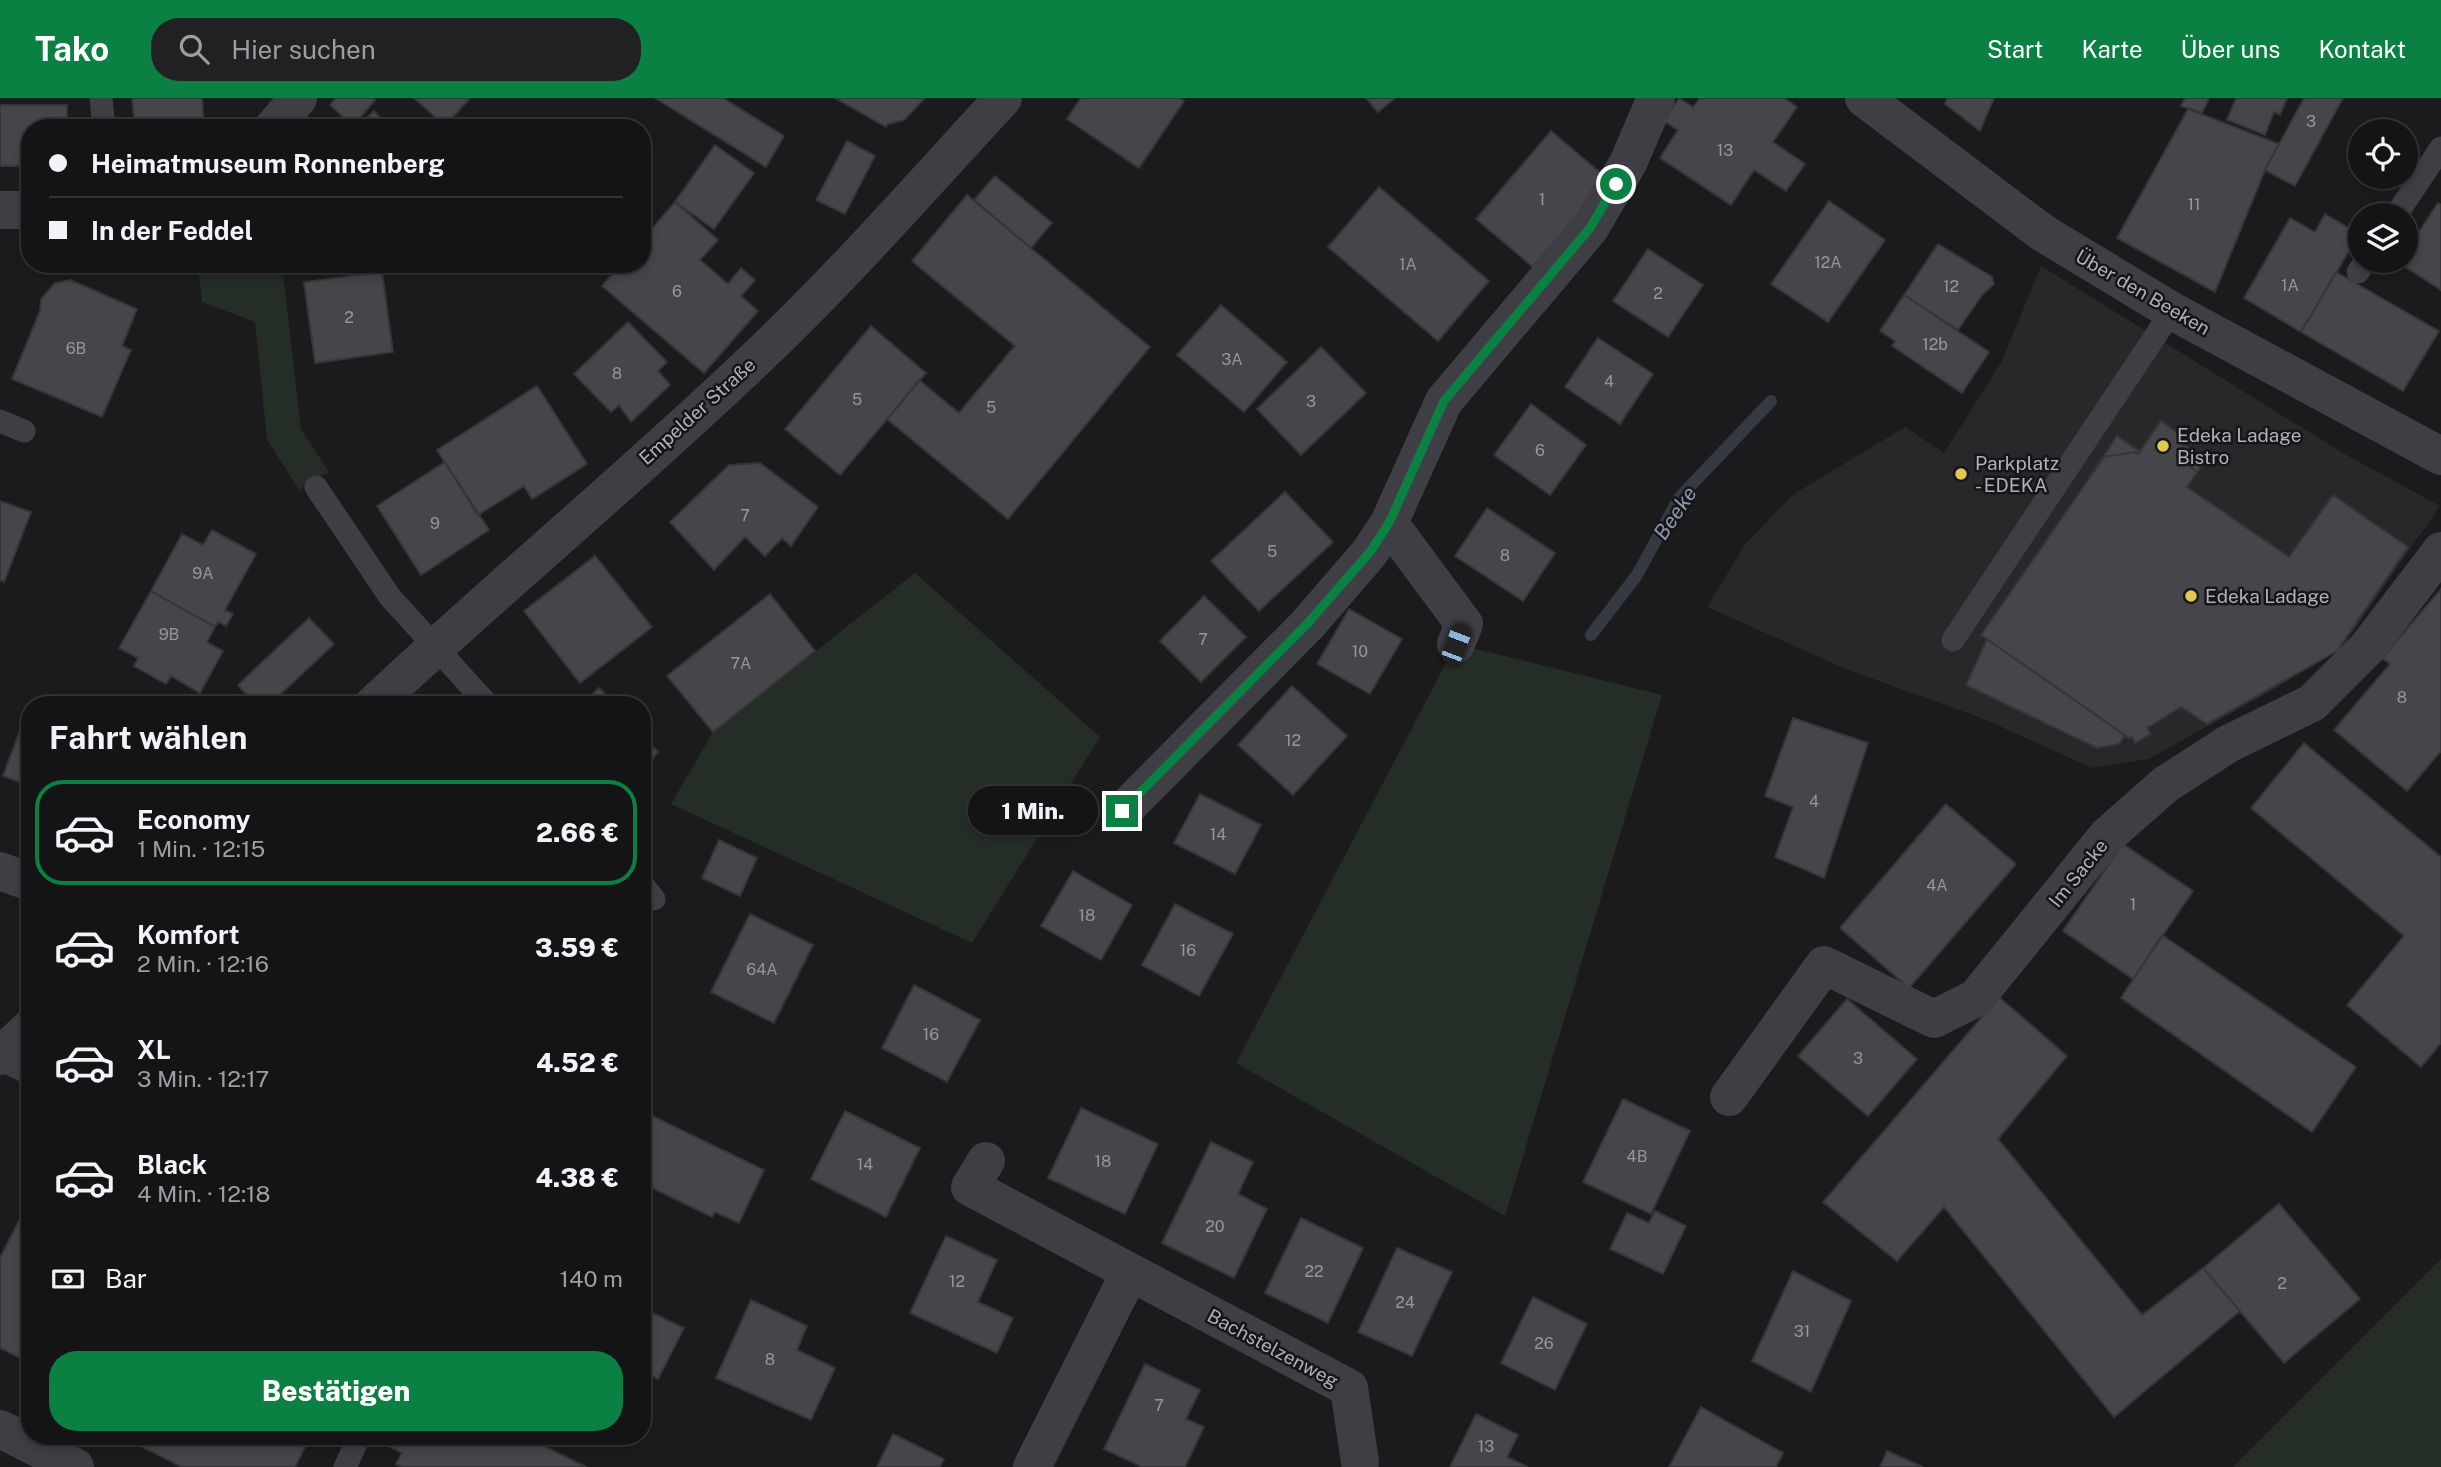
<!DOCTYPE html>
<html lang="de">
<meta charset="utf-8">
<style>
:root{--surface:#141416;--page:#212123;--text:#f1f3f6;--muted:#9d9ea1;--line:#333335;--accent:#0b8043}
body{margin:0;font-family:"Public Sans",sans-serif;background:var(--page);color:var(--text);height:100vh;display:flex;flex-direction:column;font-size:26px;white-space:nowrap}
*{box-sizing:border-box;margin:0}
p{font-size:23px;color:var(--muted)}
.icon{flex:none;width:38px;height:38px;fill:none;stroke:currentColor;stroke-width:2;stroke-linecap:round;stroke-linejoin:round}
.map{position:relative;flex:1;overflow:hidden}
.drawer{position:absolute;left:21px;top:598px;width:630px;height:749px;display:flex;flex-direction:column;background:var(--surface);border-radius:28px;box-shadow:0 4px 10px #0003,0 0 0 2px var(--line)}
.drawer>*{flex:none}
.hud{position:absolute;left:21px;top:21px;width:630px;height:154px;border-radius:28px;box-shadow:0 4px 10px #0003,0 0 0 2px var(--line);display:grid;align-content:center;height:154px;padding:0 28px;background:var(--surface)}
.controls{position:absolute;left:2348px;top:21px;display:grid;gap:14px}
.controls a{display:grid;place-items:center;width:70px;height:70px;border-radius:50%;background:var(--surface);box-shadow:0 4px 10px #0003,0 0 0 2px var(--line);font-size:35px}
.end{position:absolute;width:32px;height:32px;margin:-16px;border:9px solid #0b8043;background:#fff;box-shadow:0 0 0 4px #fff}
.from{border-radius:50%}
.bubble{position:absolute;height:49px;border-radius:24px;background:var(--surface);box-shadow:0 4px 10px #0003,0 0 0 2px var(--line);font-size:23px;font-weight:800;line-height:49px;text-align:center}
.car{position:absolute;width:21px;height:42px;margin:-21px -10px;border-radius:9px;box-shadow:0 0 5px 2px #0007;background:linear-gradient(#222 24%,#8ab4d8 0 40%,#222 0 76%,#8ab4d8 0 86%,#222 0)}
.hud b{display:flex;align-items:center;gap:24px;height:66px;font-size:26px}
.hud b+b{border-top:2px solid var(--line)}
.hud i{width:18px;height:18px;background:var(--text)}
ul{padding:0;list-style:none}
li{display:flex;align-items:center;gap:21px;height:105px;margin:0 14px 10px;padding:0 14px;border:4px solid transparent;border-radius:28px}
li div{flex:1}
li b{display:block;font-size:26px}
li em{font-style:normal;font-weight:800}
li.selected{border-color:var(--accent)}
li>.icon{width:63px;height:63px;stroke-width:1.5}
h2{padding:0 28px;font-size:32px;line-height:84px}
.pay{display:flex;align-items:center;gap:18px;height:77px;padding:0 28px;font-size:26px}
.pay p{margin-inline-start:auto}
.button{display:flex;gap:14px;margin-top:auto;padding:14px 28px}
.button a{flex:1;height:80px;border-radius:28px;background:var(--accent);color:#fff;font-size:28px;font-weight:800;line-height:80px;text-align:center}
header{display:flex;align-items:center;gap:42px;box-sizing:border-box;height:98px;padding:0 35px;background:var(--accent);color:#fff}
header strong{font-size:33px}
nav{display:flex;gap:38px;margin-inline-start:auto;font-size:24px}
.search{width:490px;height:63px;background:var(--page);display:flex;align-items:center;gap:18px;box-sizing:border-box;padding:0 24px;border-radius:28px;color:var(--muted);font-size:26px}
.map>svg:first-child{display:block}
.built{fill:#28272a}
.green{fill:#252d27}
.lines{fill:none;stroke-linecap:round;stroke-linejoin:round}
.stream{stroke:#343942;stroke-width:12}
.building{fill:#46464a;stroke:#363539;stroke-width:2}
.service{stroke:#3e3e44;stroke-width:23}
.minor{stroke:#3e3e44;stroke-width:38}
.tertiary{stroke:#3e3e44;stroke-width:38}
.route{stroke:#0b8043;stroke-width:9}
.poi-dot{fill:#e1c94f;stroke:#161618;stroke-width:2.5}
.labels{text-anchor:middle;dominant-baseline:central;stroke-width:5;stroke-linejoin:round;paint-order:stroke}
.number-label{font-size:16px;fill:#95969f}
.street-label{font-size:19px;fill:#afb1bb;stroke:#161618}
.poi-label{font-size:19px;fill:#afb1bb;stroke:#161618;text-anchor:start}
.water-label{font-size:21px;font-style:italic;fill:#8a98b2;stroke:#161618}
</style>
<header>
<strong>Tako</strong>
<div class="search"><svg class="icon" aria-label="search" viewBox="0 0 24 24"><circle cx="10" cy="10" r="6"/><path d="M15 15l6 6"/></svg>Hier suchen</div>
<nav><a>Start</a><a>Karte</a><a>Über uns</a><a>Kontakt</a></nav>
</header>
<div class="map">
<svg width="2441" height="1369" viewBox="0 0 2441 1369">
<rect width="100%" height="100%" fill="#1b1b1d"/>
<path class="built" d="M2041,168L2343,355L2440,408L2340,552L2262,598L2149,661L2092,670L1984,621L1846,571L1707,509L1746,445L1794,396L1905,329L1944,355L2002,263Z"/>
<path class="green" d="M198,166H282L301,331L329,374L299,392L267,341L255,224L202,204Z
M915,475L1100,639L972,845L671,706L713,634Z
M1456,546L1662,597L1505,1118L1236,965Z
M2441,1161V1369H2233Z"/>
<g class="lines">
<path class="stream" d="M1591,537L1637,477L1679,400L1771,303"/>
</g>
<path class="building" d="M132,0H202L204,30H135Z
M336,0H373L375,2L353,28L330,7Z
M414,0H470L445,28Z
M655,0H723L784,38L766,69Z
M835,0H925L904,22L888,26L886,29Z
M1081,0H1180L1184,3L1139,70L1067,21Z
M1366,0H1395L1378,14Z
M1679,0L1693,9L1700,0H1784L1797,9L1773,44L1805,66L1786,93L1754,72L1731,107L1660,60L1678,32L1664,23Z
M1947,0H1994L1980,33L1945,6Z
M2185,0H2209L2202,15L2181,8Z
M2236,0H2287L2280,17L2274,14L2265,37L2227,22Z
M2304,0H2343L2295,88L2265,72Z
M0,7H67V30H30V68H0Z
M2188,11L2279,46L2265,72L2215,194L2117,140Z
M374,13L389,30H356Z
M1551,33L1608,81L1533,169L1476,121Z
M847,43L875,58L845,116L816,102Z
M715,47L754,75L714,131L675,104Z
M995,78L1052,125L1031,150L974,102Z
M1379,89L1489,183L1438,243L1328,149Z
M967,97L1150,249L1008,421L887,321L919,282L959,315L1015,248L912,163Z
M1829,103L1885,142L1828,224L1771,186Z
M675,104L718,142L700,162L728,186L741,170L755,182L741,198L758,213L704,275L602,188L621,166H642V142Z
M2438,105L2441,107V192L2399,165L2400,163H2406V154Z
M2325,116L2359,136L2301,234L2244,200L2290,120L2315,134Z
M1938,146L1992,179L1994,186L1982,197L1958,232L1904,197Z
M1648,151L1703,187L1668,239L1613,203Z
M382,174L393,254L315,265L304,184Z
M2336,174L2439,233L2403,293L2301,234Z
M70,182L137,211L122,248L131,252L102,319L12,281L40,213L41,201L55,185Z
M1904,197L1989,254L1962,295L1892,248L1895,243L1880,233Z
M1221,207L1287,264L1244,314L1177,257Z
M628,224L667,264L658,273L670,287L631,324L619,307L611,314L574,276Z
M871,228L926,275L840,377L785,331Z
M1598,240L1653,276L1620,326L1565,289Z
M1321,249L1366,295L1301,357L1257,311Z
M537,288L587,366L532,401L524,388L478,417L437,352Z
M1531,306L1586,347L1550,397L1494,357Z
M2161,323L2187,342L2176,358L2197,374L2187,389L2289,459L2333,397L2408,449L2337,553L2207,626L2181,609L2147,630L2151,636L2135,645L2132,639L2130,641L1981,537L2104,359L2135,354L2138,356Z
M2117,338L2140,354L2138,356L2135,354L2104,359L2088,381Z
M2184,347L2206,362L2197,374L2176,358Z
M445,364L489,432L421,477L377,408Z
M760,365L818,409L791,448L782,440L765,458L745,439L714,472L670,424L729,367Z
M1285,394L1333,444L1259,513L1211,463Z
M0,403L31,414L4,484L0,482Z
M1487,410L1555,455L1523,503L1455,458Z
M212,432L256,456L225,512L233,516L226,528L218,524L215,529L151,493L182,436L203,447Z
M595,458L652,529L580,585L524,513Z
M2441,491V653L2407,693L2334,632L2390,566L2382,560Z
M151,493L215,529L207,544L223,553L200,595L171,578L166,586L134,568L138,560L119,550Z
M770,496L815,553L713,634L667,578Z
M1204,498L1246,539L1201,584L1160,543Z
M1349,511L1402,541L1370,596L1317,566Z
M309,520L334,546L269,607H256L238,587Z
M1987,541L2125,637L2119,646L2097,650L1966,587Z
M1292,588L1347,638L1293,697L1238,647Z
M599,590L615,607H581Z
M25,619L30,621V688L3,678Z
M1793,620L1868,645L1824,780L1775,759L1793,709L1765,698Z
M642,637L658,654L642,674Z
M2304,645L2441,759V945L2421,969L2347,907L2404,838L2251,710Z
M1200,696L1261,727L1235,776L1174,745Z
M1946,706L2016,766L1909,890L1840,830Z
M719,742L757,760L740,798L702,780Z
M2123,746L2193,793L2133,881L2063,833Z
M1073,773L1132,807L1101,862L1041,828Z
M1175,806L1233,836L1199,898L1142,867Z
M750,816L813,847L774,925L711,894Z
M2162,837L2356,969L2312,1034L2121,900Z
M914,887L980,922L947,984L882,950Z
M1999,899L2067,958L1998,1041L2142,1217L2203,1170L2240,1213L2114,1319L1944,1109L1897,1163L1823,1104Z
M1847,901L1917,961L1868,1018L1798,958Z
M1623,1001L1690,1033L1651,1116L1583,1084Z
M1081,1010L1158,1046L1125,1116L1048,1080Z
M642,1013L764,1072L739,1125L715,1114L712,1119L642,1085Z
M845,1013L920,1050L886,1119L811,1081Z
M1211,1044L1253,1064L1238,1096L1267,1111L1234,1180L1162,1145Z
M30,1101V1265L0,1250V1160Z
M2279,1106L2360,1201L2284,1265L2203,1170Z
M1655,1113L1686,1128L1663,1176L1610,1151L1627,1115L1649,1125Z
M1301,1120L1363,1150L1328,1225L1265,1195Z
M946,1138L997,1162L978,1204L1013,1220L997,1255L910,1215Z
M1397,1150L1452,1174L1412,1258L1358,1234Z
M1793,1173L1851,1203L1811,1294L1752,1263Z
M1533,1199L1587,1226L1555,1292L1501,1265Z
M751,1202L807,1228L797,1252L835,1270L811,1322L716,1280Z
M642,1210L684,1230L658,1281L642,1273Z
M1145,1266L1200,1292L1186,1321L1204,1329L1185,1369H1142L1104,1351Z
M1701,1309L1783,1355L1776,1369H1669Z
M1476,1316L1518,1337L1507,1359L1528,1369H1450Z
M893,1336L944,1361L940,1369H877Z
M123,1339H310L295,1369H182Z
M386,1339H526L586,1369H402L396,1366L402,1355L383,1345Z
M1887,1353L1923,1369H1880Z"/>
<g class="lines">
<path class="service" d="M101,0L104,30
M2396,117L2441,50
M2358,174L2366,163
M0,323L24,333
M316,389L390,499L488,607
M1953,542L2172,213
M642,786L654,801
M0,961L30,976
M345,1369L359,1339"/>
<path class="minor" d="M273,30L298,0
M0,112H30
M1389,425L1464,526L1456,546
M1122,714L1308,526L1370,454L1389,425L1444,303L1590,130L1628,65L1656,0
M0,773L30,784
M1729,999L1824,867L1934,921L1976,900L2107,738L2166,686L2228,646L2312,605L2367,550L2441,453
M986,1063L970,1089L1130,1174
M0,1331L75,1369
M1032,1369L1130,1174L1349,1290L1360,1364"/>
<path class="tertiary" d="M1864,0L2043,135L2172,213L2441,358
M373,607C495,492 625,385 747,269C837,185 919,91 1003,0
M0,958L30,930"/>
</g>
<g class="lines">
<path class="route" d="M1122,713L1307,526L1370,454L1389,425L1444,303L1590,130L1616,86"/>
</g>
<g class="poi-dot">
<circle cx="2163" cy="348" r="7"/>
<circle cx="1961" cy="376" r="7"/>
<circle cx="2191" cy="498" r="7"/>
</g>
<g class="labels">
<g class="number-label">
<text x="2311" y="23">3</text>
<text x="1725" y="52">13</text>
<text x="1542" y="101">1</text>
<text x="2194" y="106">11</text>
<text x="1828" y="164">12A</text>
<text x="1408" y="166">1A</text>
<text x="2290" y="187">1A</text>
<text x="1951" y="188">12</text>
<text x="677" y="193">6</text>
<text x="1658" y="195">2</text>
<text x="349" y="219">2</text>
<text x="1935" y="246">12b</text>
<text x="76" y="250">6B</text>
<text x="1232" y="261">3A</text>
<text x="617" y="275">8</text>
<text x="1609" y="283">4</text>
<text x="857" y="301">5</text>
<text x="1311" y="303">3</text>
<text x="991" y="309">5</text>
<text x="1540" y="352">6</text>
<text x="745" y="417">7</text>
<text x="435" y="425">9</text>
<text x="1272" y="453">5</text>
<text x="1505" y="457">8</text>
<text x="203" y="475">9A</text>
<text x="169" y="536">9B</text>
<text x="1203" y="541">7</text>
<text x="1360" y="553">10</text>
<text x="741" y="565">7A</text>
<text x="2402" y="599">8</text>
<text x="1293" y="642">12</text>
<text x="1814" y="703">4</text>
<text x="1218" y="736">14</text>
<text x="1937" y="787">4A</text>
<text x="2133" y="806">1</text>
<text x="1087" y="817">18</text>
<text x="1188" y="852">16</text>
<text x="762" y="871">64A</text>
<text x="931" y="936">16</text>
<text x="1858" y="960">3</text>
<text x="1637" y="1058">4B</text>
<text x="1103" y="1063">18</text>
<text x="865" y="1066">14</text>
<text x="1215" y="1128">20</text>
<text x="1314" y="1173">22</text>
<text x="957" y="1183">12</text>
<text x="2282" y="1185">2</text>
<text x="1405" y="1204">24</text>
<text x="1802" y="1233">31</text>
<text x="1544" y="1245">26</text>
<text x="770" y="1261">8</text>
<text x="1159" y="1307">7</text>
<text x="1486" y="1348">13</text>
</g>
<g class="street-label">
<text transform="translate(2143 194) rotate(30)">Über den Beeken</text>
<text transform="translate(697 313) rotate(-42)">Empelder Straße</text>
<text transform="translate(2078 775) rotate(-51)">Im Sacke</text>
<text transform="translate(1273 1250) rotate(28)">Bachstelzenweg</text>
</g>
<g class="poi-label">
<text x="2177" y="337">Edeka Ladage<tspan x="2177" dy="22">Bistro</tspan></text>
<text x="1975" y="365">Parkplatz<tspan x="1975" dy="22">- EDEKA</tspan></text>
<text x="2205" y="498">Edeka Ladage</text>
</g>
<g class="water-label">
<text transform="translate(1675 415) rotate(-56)">Beeke</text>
</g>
</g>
</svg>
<div class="controls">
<a><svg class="icon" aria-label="locate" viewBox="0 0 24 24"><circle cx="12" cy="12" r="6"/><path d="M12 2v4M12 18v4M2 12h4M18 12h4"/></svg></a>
<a><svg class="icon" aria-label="layers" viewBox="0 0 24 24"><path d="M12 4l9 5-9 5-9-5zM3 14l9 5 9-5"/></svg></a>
</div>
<i class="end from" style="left:1616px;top:86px"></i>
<i class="end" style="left:1122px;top:713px"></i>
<div class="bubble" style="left:968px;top:688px;width:130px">1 Min.</div>
<i class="car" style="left:1456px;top:546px;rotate:21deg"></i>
<div class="hud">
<b><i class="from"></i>Heimatmuseum Ronnenberg</b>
<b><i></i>In der Feddel</b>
</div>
<section class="drawer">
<h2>Fahrt wählen</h2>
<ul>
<li class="selected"><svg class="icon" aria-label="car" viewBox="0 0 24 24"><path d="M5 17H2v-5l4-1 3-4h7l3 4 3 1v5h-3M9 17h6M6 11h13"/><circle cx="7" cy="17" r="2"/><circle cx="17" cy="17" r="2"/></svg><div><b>Economy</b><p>1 Min. · 12:15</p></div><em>2.66 €</em></li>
<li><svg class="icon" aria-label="car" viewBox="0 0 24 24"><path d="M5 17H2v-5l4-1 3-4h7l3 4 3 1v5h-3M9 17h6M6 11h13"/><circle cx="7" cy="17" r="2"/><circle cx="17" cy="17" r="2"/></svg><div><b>Komfort</b><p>2 Min. · 12:16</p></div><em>3.59 €</em></li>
<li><svg class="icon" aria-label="car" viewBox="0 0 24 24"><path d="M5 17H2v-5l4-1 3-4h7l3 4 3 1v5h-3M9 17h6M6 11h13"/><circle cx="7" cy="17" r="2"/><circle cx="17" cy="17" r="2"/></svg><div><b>XL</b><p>3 Min. · 12:17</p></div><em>4.52 €</em></li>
<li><svg class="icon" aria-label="car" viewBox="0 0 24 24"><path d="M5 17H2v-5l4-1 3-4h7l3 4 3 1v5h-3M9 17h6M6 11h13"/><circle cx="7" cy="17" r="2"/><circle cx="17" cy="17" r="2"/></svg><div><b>Black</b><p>4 Min. · 12:18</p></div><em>4.38 €</em></li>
</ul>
<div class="pay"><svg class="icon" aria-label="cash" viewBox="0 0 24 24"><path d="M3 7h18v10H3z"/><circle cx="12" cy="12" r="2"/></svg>Bar<p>140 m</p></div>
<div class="button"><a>Bestätigen</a></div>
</section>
</div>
